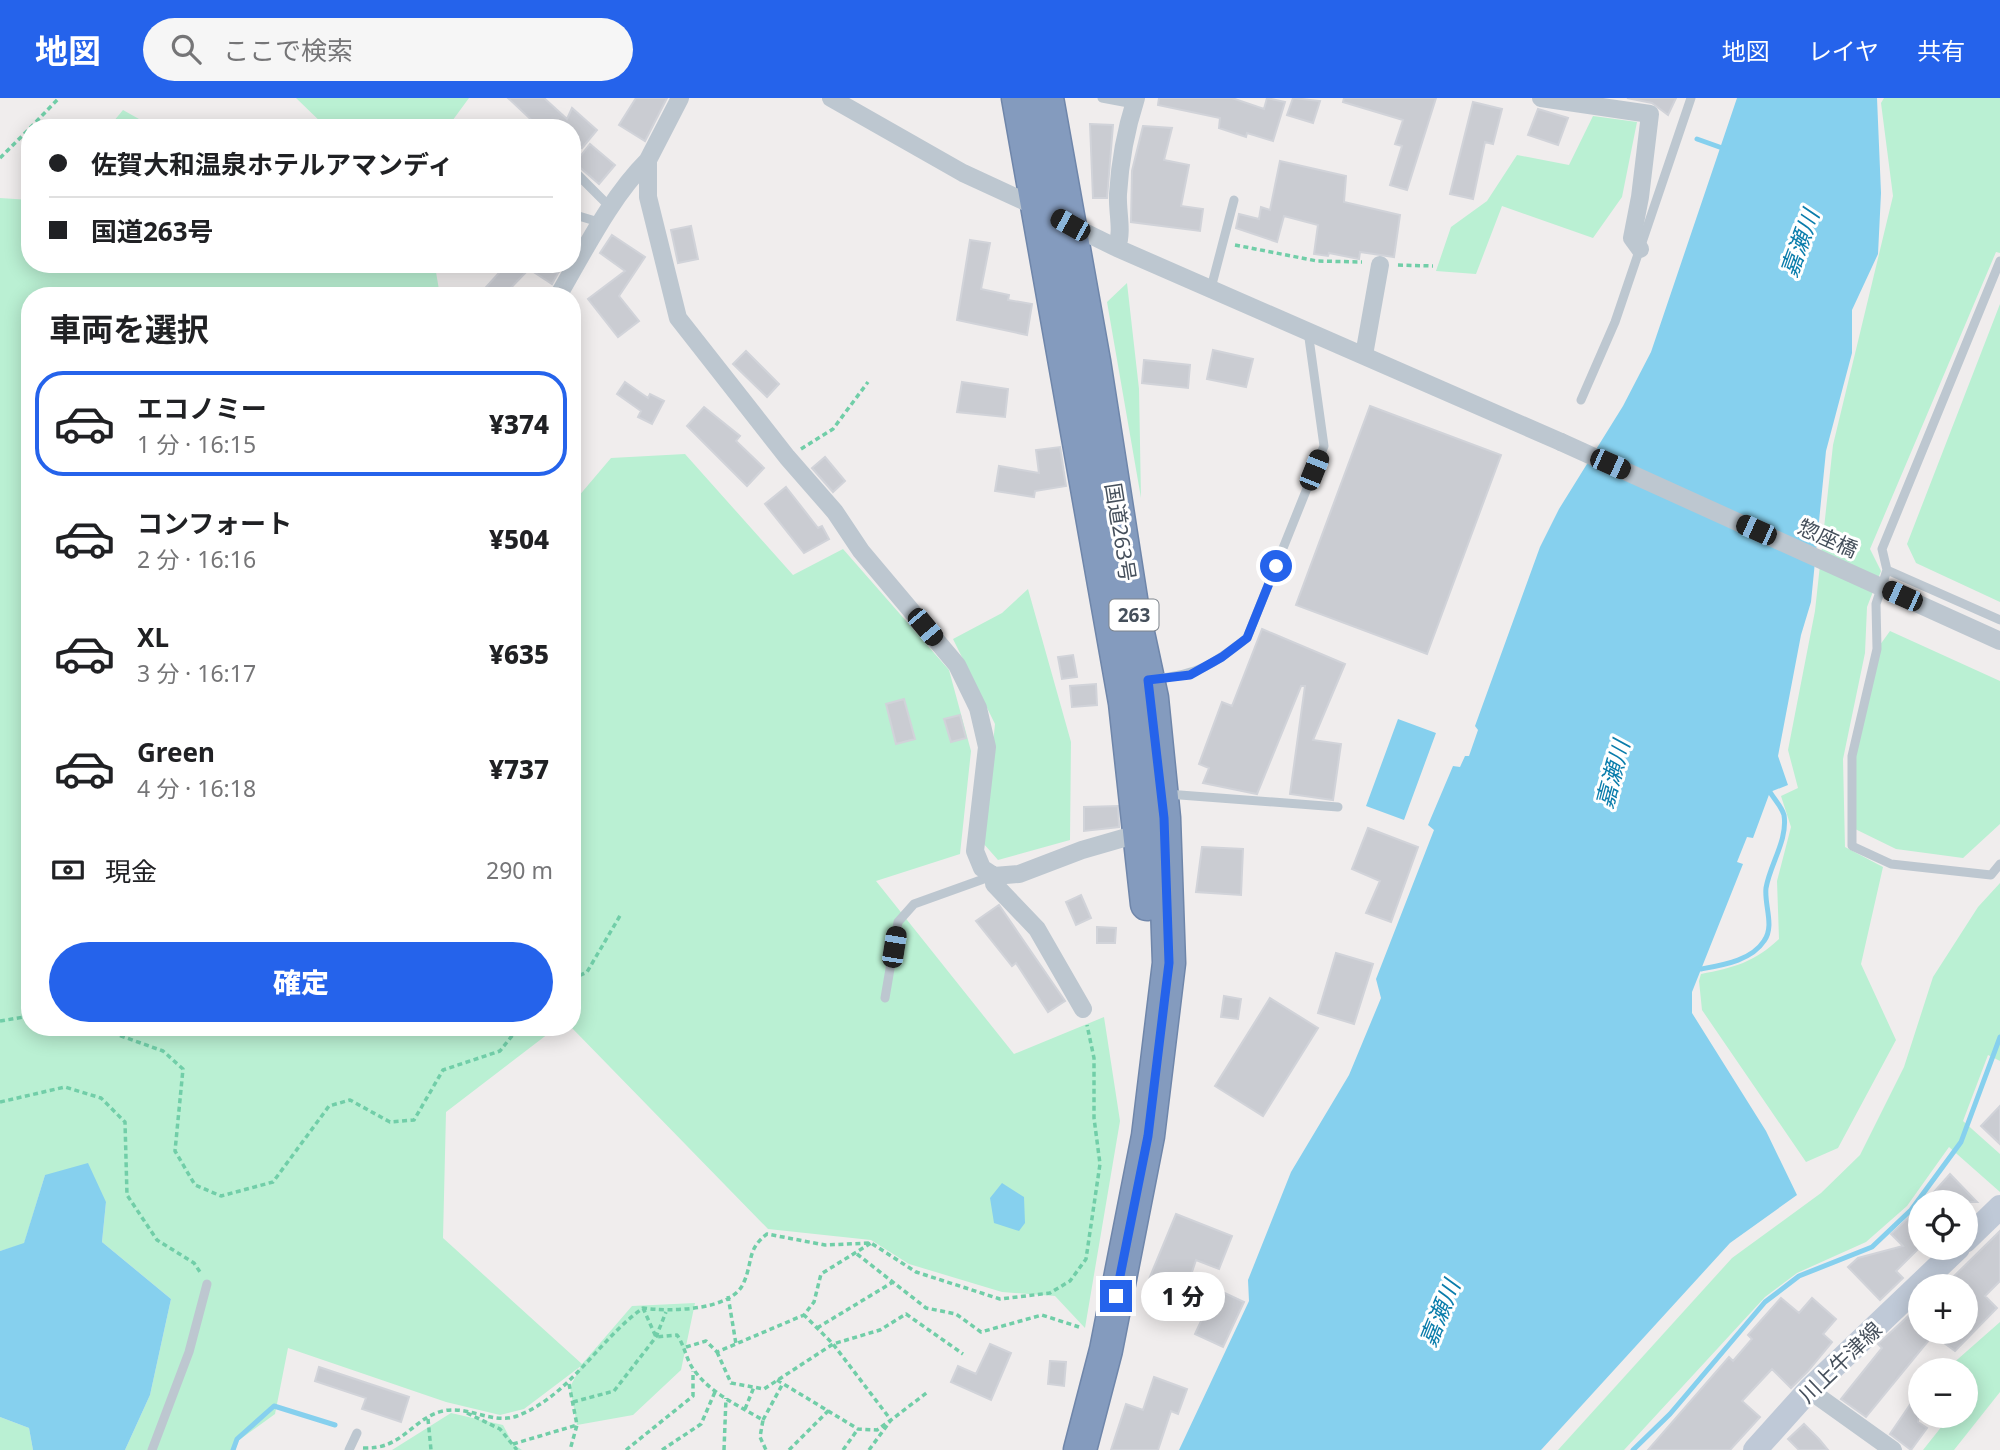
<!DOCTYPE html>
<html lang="ja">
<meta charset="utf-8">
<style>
:root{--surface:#fff;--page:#f6f6f6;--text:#202124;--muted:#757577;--line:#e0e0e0;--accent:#2563eb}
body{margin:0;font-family:"Noto Sans","Noto Sans JP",sans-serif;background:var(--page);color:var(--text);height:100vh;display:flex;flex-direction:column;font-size:26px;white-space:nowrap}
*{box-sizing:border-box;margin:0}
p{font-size:23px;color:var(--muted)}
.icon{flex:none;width:38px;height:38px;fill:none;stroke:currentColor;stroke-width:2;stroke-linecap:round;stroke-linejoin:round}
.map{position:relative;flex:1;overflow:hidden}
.panel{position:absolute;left:21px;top:189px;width:560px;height:749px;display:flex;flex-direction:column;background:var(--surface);border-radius:28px;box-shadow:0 4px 18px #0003}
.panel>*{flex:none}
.hud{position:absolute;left:21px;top:21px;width:560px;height:154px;border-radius:28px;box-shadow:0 4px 18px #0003;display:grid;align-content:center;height:154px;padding:0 28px;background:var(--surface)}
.fabs{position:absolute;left:1908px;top:1092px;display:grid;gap:14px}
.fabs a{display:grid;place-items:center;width:70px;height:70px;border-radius:50%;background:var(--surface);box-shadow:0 4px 18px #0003;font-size:35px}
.end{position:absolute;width:32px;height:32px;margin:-16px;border:9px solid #2563eb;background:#fff;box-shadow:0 0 0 4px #fff}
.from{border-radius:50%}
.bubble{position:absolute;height:49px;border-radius:24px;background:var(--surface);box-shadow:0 4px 18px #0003;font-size:23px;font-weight:800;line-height:49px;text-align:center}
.car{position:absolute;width:21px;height:42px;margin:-21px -10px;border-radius:9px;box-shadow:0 0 5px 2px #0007;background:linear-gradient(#222 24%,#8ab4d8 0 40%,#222 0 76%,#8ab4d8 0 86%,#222 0)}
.hud b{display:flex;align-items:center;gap:24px;height:66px;font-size:26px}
.hud b+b{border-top:2px solid var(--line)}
.hud i{width:18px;height:18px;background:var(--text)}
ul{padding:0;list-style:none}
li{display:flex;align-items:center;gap:21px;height:105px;margin:0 14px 10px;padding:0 14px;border:4px solid transparent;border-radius:28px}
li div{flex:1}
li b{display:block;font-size:26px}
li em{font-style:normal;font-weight:800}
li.current{border-color:var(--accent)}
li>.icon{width:63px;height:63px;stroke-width:1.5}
h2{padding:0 28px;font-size:32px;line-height:84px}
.pay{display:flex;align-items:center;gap:18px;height:77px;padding:0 28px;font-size:26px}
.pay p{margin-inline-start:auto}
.cta{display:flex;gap:14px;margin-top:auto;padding:14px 28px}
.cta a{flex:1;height:80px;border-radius:42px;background:var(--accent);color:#fff;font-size:28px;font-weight:800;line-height:80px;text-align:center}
header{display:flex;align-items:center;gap:42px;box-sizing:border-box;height:98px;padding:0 35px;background:var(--accent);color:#fff}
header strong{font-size:33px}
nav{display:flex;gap:38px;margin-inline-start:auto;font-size:24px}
.search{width:490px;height:63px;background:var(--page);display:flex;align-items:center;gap:18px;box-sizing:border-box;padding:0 24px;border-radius:38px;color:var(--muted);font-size:26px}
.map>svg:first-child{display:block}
.green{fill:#baf0d3}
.water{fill:#86d0ee}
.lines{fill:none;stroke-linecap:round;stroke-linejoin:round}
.stream{stroke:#86d0ee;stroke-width:5}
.building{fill:#caccd2;stroke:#d1d3d9;stroke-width:2}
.highway-casing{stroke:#6f86aa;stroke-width:35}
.path{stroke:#71cea8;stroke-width:3.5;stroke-dasharray:5 3.5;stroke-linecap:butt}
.lane{stroke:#bdc7d0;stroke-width:9}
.street{stroke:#bdc7d0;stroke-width:18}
.secondary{stroke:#bfc9d7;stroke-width:24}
.highway{stroke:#849bbe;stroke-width:32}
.street-bridge{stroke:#bdc7d0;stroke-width:18}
.route{stroke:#2563eb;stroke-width:9}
.labels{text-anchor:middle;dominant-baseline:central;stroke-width:6;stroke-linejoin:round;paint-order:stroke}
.shield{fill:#fff;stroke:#7d848c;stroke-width:2}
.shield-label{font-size:19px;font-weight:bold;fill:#454f5b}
.street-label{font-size:21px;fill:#454f5b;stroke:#fff}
.water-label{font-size:23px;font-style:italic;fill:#097cab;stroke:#fff}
</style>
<header>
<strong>地図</strong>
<div class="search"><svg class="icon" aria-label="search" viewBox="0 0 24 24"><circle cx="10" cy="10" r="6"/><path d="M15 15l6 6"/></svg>ここで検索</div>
<nav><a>地図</a><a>レイヤ</a><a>共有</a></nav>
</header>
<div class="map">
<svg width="2000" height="1352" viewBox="0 0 2000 1352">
<rect width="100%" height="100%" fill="#f0eded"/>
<path class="green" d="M296,0H469L447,30H327Z
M1884,0H2000V155L1996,154L1870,451L1881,473L1867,509L1865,555L1843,661L1845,749L1883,769L1861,866L1896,942L1838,1050L1806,1064L1702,912L1699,883L1701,876C1733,870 1755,864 1779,841L1777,783L1791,729L1781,698L1798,690L1788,652L1815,513L1833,347L1893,98L1881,5Z
M123,12L155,30H108Z
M1593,18L1637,24L1622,99L1593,140L1502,108L1476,176L1436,173L1451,129L1487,103L1517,57L1569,67Z
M0,100L30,102V166H439L436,174L440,198H30V929H557L446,1014L443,1140L582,1266L632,1208L695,1205L681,1272L633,1317L577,1327L570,1289L581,1268L524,1311L500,1317L446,1304L288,1250L275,1316L239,1342L235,1352H125L150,1297L171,1201L102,1144L106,1104L45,1077L24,1146L0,1153Z
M1127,185L1139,291L1141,400L1107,204Z
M2000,206V504L1916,465L1907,446Z
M685,356L793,477L843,451L949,572L971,653L960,756L876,783L1014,956L1104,919L1120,1023L1085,1230L1055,1198L1002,1194L909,1166L871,1142L768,1131L571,929L572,406L611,360Z
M1028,491L1071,644L1070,742L998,762L983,745L995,626L953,541L1002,515Z
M1890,533L2000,583V726L1963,760L1896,751L1853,730L1852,658L1877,551Z
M2000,785V963L1988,957L1963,1023L2000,1056V1094L1949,1049L1907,1108L1866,1144L1797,1175L1765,1199L1624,1352H1558L1732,1160L1821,1095L1860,1057L1904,969L1933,879L1978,809Z
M2000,1224V1294L1954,1352H1923L1950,1318H1965V1272H1953L1950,1268Z
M451,1315L503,1327L513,1346L522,1352H392Z
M0,1319L29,1330L33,1352H0Z"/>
<path class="water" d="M1737,0H1877L1881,95L1878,156L1852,212V255L1826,353L1811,504L1801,537L1778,658L1788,687L1770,694L1753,740L1747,739L1737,764L1743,766L1692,894V915L1766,1033L1797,1097L1730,1145L1541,1352H1179L1249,1203L1248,1182L1291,1074L1349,977L1381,900L1376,881L1434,732L1428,727L1453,668L1460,669L1465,658H1469L1478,632L1475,628L1540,449L1559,411L1623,308L1651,254Z
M1398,621L1436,635L1404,722L1366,708Z
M88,1065L106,1104L102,1144L171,1201L150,1297L125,1352H33L29,1330L0,1319V1153L24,1145L45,1077Z
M1002,1085L1024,1099L1025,1125L1019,1133L994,1125L990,1100Z"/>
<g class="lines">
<path class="stream" d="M1697,41L1725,51
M1701,871C1722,867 1751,863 1764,843C1775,828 1764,807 1766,790C1770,766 1788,742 1784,717C1782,709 1774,701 1770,694
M233,1352L237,1341L274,1308L335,1327
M1633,1352L1670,1316L1765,1204L1799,1178L1872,1149L1911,1112L1961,1044L2000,939"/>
</g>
<path class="building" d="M508,0H544L567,21L572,10L597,32L582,50L572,42V30H540Z
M636,0H667L645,43L619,27Z
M1159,0H1232L1264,11L1267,0L1285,4L1273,43L1247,35L1246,39L1219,30L1220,20L1158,7Z
M1293,0L1320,3L1313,25L1287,17Z
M1344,0H1436L1407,92L1390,87L1402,48L1395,46L1403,22L1343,4Z
M1627,0H1676L1668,17L1652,5Z
M1473,4L1502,11L1493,46L1485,44L1473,101L1450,96Z
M1538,11L1568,20L1558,47L1528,37Z
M1090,26L1113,27L1107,100H1093Z
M1143,28L1172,30L1164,62L1189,67L1181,108L1203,111L1200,133L1131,124L1132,73Z
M590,46L615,67L599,86L575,65Z
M1280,63L1346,78L1344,104L1400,117L1394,159L1360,154L1359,161L1329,155L1328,158L1314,156L1318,127L1284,118L1277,144L1236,130L1239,116L1259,121L1261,109L1270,112Z
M691,128L698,161L678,165L671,132Z
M612,137L645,159L619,198L639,223L618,239L588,201L625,173L600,155Z
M970,142L990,145L981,191L1009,197L1008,202L1032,206L1027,237L957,222Z
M507,166H563L552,186L529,171L503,198H478Z
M1213,252L1253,261L1246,289L1207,281Z
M746,253L779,286L767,299L733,266Z
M1144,262L1190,267L1188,290L1142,285Z
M625,284L648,300L650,296L664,303L652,326L638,319L641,313L617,296Z
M962,284L1008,291L1005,319L957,314Z
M1370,308L1501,357L1427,556L1296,507Z
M704,309L740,338L736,343L764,370L747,388L687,328Z
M1060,349L1066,388L1035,393L1034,399L995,393L999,368L1039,375L1036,352Z
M825,359L845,383L833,394L812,370Z
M786,389L818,430L822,428L829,441L804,455L765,406Z
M1262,531L1345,566L1313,642L1341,646L1333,702L1290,696L1305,588H1301L1257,696L1203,685L1209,670L1199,666L1222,604L1232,608Z
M1073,557L1077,579L1062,581L1058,559Z
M1096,586L1097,607L1072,609L1070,588Z
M904,601L915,641L896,646L886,606Z
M960,617L966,640L951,644L944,621Z
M1118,708L1119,729L1084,733V709Z
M1368,730L1418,749L1391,824L1366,815L1380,783L1352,771Z
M1202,749L1243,751L1241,797L1196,794Z
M1081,797L1091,820L1076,827L1066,804Z
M999,807L1065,903L1048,914L1016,865L1012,868L976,823Z
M1097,829L1116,830L1115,845H1097Z
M1336,855L1373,866L1354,926L1318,915Z
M1224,898L1241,901L1238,921L1221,919Z
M1270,900L1318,930L1263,1018L1215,988Z
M2000,1008V1046L1981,1028Z
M1950,1076L1977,1104H1925Z
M1920,1109V1149L1896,1173L1903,1180L1880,1202L1848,1169L1858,1160L1903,1148L1891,1136Z
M1176,1116L1232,1138L1219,1171L1196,1162L1184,1198L1147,1186Z
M2000,1133V1183L1985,1198L1997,1210L1955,1253L1933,1237L1866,1319L1841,1301L1882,1250L1878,1246L1920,1207V1234H1965V1188H1944Z
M1216,1191L1244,1204L1223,1249L1195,1236Z
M1781,1200L1799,1215L1812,1200L1836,1221L1823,1236L1832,1244L1808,1273L1791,1290L1772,1271L1742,1303L1760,1319L1730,1352H1648L1729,1259L1733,1263L1752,1241L1748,1237Z
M990,1246L1011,1255L991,1302L951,1284L958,1268L976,1276Z
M1050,1263L1066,1264L1064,1288L1048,1286Z
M319,1269L409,1299L401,1324L362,1311L366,1300L315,1283Z
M1154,1279L1187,1291L1178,1316L1171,1313L1158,1352H1111L1126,1306L1143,1312Z
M1920,1292L1918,1324L1927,1330L1911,1352L1890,1336Z
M1804,1326L1819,1341L1828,1352H1799L1788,1341Z"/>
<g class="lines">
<g class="highway-casing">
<path id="highway" d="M1018,0L1125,605L1147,806
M1047,0L1094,263L1132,507L1152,600L1164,720L1169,865L1148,1038L1106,1252L1080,1352"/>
</g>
<path class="path" d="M30,30L59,0
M0,60L30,30
M1235,147L1317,163L1362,164
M1398,167L1433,168
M801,351L833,331L868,284
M572,881L587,874L621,816
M0,923L30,918
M96,929L163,953L183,971L175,1053L195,1087L221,1098L273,1084L329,1008L350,1002L390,1024L414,1022L443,972L500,953L519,929
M0,1004L65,989L101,1000L125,1024L127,1097L157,1142L194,1165L200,1174
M857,1156L926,1210L956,1216L981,1234L1042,1217L1079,1229
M728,1198L736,1246
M643,1210L656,1239L677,1237C685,1248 686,1262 694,1272C710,1295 739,1308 763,1322L760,1339L766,1352
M817,1230L893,1184
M686,1249L706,1243L717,1254L804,1217L814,1204L821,1176L871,1145
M717,1254L731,1285L764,1291L833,1246L880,1232L906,1216L963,1256
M777,1282L858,1331L877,1332L891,1322L833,1246L804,1217
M569,1286L577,1327L570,1352
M573,1304L614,1293L656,1239L666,1214
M745,1311L754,1289
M467,1315L500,1331L517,1352
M428,1321L431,1352
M763,1322L782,1287
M513,1346L577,1327
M363,1350C403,1352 412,1320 443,1313C468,1307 493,1327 517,1318C570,1298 599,1241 643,1210C669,1214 733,1213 744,1184C753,1163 747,1151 767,1136L825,1147L871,1145L916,1174L1000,1201L1050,1195L1070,1183L1086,1161L1100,1066L1094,1020V960L1087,927
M626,1352L693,1298V1273
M662,1352L701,1326L715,1294
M724,1352L726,1300
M789,1352L829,1312
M843,1352L858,1331
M869,1352L891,1322L929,1293"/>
<path class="lane" d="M1102,0L1134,6
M572,71L611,110
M572,116L602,125
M2000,163L1882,451L1887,472L2000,522
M1211,190L1234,102
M1581,302L1615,224L1691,0
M1887,472L1876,506L1877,551L1852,658V748L1891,766L1991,777L2000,766
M1154,581C1200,576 1212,567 1247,540L1324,348L1308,233
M1167,696L1338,709
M885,900L898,824L914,806L992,778
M152,1352L189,1254L207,1186
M349,1352L357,1335"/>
<path class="street" d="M680,0L648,62V99L678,220L787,359L835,414L861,453L957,567L978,610L987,649L975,753L982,770L994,778L1019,776L1082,752L1127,739H1141
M831,0L963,75L1041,111
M1541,0L1650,16L1640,99L1632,140L1640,151
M1066,125L1117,150L1561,344
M1117,150C1123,132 1117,114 1118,96C1120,63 1126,31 1136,0
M558,198C585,152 610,100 648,62
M1364,257L1380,167
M994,778V786L1037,831L1083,911
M1809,1292L1893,1352"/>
<path class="secondary" d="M1965,1143L2000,1109
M1755,1352L1809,1292L1958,1150"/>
<use href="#highway" class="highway"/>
<path class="street-bridge" d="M1561,344L2000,543"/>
</g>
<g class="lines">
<path class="route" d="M1116,1198L1148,1038L1169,865L1164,720L1148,582L1190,577L1222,559L1247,540L1276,468"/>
</g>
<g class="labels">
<rect class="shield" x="1109.5" y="501.5" width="49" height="31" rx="5"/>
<g class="shield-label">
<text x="1134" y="517">263</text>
</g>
<g class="street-label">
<text transform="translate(1121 434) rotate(81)">国道263号</text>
<text transform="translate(1828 440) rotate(24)">惣座橋</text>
<text transform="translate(1840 1264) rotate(-44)">川上牛津線</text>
</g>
<g class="water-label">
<text transform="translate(1799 145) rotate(-70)">嘉瀬川</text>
<text transform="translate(1612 676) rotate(-75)">嘉瀬川</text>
<text transform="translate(1439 1215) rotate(-68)">嘉瀬川</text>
</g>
</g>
</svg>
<div class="fabs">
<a><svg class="icon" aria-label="locate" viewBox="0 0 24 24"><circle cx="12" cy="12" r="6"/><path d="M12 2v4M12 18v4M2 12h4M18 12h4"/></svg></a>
<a>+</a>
<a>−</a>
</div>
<i class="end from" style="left:1276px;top:468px"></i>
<i class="end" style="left:1116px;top:1198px"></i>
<div class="bubble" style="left:1141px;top:1174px;width:84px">1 分</div>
<i class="car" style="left:1070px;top:127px;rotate:299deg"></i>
<i class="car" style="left:1610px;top:366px;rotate:114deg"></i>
<i class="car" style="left:1314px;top:372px;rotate:22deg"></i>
<i class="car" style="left:1756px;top:432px;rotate:294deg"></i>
<i class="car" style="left:1902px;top:498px;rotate:294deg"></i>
<i class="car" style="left:925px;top:529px;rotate:140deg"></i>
<i class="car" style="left:894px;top:849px;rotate:9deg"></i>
<div class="hud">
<b><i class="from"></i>佐賀大和温泉ホテルアマンディ</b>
<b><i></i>国道263号</b>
</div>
<section class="panel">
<h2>車両を選択</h2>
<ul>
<li class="current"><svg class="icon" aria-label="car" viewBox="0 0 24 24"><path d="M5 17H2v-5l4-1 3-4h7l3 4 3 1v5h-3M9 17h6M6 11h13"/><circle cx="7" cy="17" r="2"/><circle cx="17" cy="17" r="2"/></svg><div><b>エコノミー</b><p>1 分 · 16:15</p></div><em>¥374</em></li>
<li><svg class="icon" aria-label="car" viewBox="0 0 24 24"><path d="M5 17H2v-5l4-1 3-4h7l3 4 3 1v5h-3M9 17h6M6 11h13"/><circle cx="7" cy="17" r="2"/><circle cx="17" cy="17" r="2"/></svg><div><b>コンフォート</b><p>2 分 · 16:16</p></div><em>¥504</em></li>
<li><svg class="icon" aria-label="car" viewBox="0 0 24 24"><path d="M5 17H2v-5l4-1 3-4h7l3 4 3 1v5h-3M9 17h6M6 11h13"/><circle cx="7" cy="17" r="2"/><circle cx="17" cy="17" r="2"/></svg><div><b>XL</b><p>3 分 · 16:17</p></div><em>¥635</em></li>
<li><svg class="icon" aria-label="car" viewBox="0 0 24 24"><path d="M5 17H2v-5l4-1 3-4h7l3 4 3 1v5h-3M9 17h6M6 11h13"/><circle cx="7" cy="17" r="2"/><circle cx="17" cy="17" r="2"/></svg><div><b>Green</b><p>4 分 · 16:18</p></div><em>¥737</em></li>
</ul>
<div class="pay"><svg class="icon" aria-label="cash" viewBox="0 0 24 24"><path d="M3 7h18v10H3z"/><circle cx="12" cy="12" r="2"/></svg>現金<p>290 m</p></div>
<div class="cta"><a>確定</a></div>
</section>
</div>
